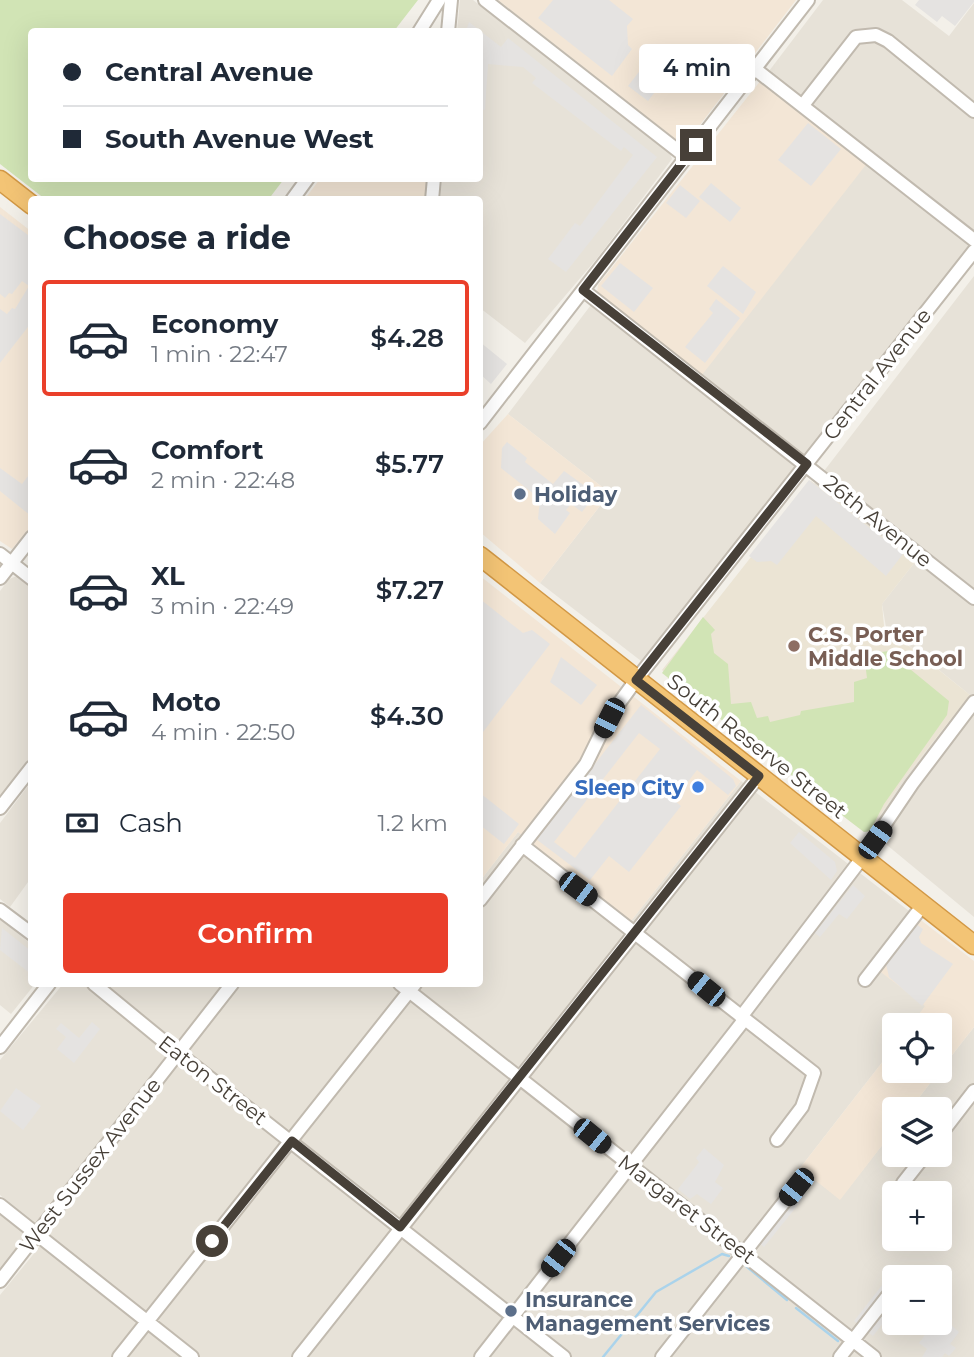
<!DOCTYPE html>
<meta charset="utf-8">
<style>
:root{--surface:#fff;--page:#f2f2f3;--text:#1f2937;--muted:#747a83;--line:#e0e1e3;--accent:#ea3f2a}
body{margin:0;font-family:Montserrat,sans-serif;background:var(--page);color:var(--text);height:100vh;display:flex;flex-direction:column;font-size:26px;white-space:nowrap}
*{box-sizing:border-box;margin:0}
p{font-size:23px;color:var(--muted)}
.icon{flex:none;width:38px;height:38px;fill:none;stroke:currentColor;stroke-width:2;stroke-linecap:round;stroke-linejoin:round}
.map{position:relative;flex:1;overflow:hidden}
.side{position:absolute;left:28px;top:196px;width:455px;height:791px;display:flex;flex-direction:column;background:var(--surface);border-radius:7px;box-shadow:0 7px 28px #0002}
.side>*{flex:none}
.top-card{position:absolute;left:28px;top:28px;width:455px;height:154px;border-radius:7px;box-shadow:0 7px 28px #0002;display:grid;align-content:center;height:154px;padding:0 35px;background:var(--surface)}
.controls{position:absolute;left:882px;top:1013px;display:grid;gap:14px}
.controls a{display:grid;place-items:center;width:70px;height:70px;border-radius:7px;background:var(--surface);box-shadow:0 7px 28px #0002;font-size:35px}
.end{position:absolute;width:32px;height:32px;margin:-16px;border:9px solid #474038;background:#fff;box-shadow:0 0 0 4px #fff}
.from{border-radius:50%}
.bubble{position:absolute;height:49px;border-radius:7px;background:var(--surface);box-shadow:0 7px 28px #0002;font-size:23px;font-weight:600;line-height:49px;text-align:center}
.car{position:absolute;width:21px;height:42px;margin:-21px -10px;border-radius:9px;box-shadow:0 0 5px 2px #0007;background:linear-gradient(#222 24%,#8ab4d8 0 40%,#222 0 76%,#8ab4d8 0 86%,#222 0)}
.top-card b{display:flex;align-items:center;gap:24px;height:66px;font-size:26px}
.top-card b+b{border-top:2px solid var(--line)}
.top-card i{width:18px;height:18px;background:var(--text)}
ul{padding:0;list-style:none}
li{display:flex;align-items:center;gap:21px;height:116px;margin:0 14px 10px;padding:0 21px;border:4px solid transparent;border-radius:7px}
li div{flex:1}
li b{display:block;font-size:26px}
li em{font-style:normal;font-weight:600}
li.selected{border-color:var(--accent)}
li>.icon{width:63px;height:63px;stroke-width:1.5}
h2{padding:0 35px;font-size:32px;line-height:84px}
.pay{display:flex;align-items:center;gap:18px;height:77px;padding:0 35px;font-size:26px}
.pay p{margin-inline-start:auto}
.action{display:flex;gap:14px;margin-top:auto;padding:14px 35px}
.action a{flex:1;height:80px;border-radius:7px;background:var(--accent);color:#fff;font-size:28px;font-weight:600;line-height:80px;text-align:center}
.map>svg:first-child{display:block}
.residential{fill:#e7e2d8;fill-rule:evenodd}
.commercial{fill:#f3e6d6}
.education{fill:#ebe4d4}
.green{fill:#d1e4b5}
.parking{fill:#e5e3e1;fill-rule:evenodd}
.lines{fill:none;stroke-linecap:round;stroke-linejoin:round}
.stream{stroke:#aad3eb;stroke-width:2.5}
.minor-casing{stroke:#c1baaf;stroke-width:16}
.highway-casing{stroke:#d29845;stroke-width:21}
.minor{stroke:#fff;stroke-width:12}
.highway{stroke:#f3c475;stroke-width:18}
.route{stroke:#474038;stroke-width:9}
.service-dot{fill:#5c6f8a;stroke:#fff;stroke-width:2.5}
.education-dot{fill:#8d6e63;stroke:#fff;stroke-width:2.5}
.shop-dot{fill:#3f7fe0;stroke:#fff;stroke-width:2.5}
.labels{text-anchor:middle;dominant-baseline:central;stroke-width:7;stroke-linejoin:round;paint-order:stroke}
.street-label{font-size:21px;fill:#474038;stroke:#fff}
.service-label{font-size:21px;font-weight:bold;fill:#4e5e75;stroke:#fff;text-anchor:start}
.education-label{font-size:21px;font-weight:bold;fill:#785e54;stroke:#fff;text-anchor:start}
.shop-label{font-size:21px;font-weight:bold;fill:#366cbe;stroke:#fff;text-anchor:end}
</style>
<div class="map">
<svg width="974" height="1357" viewBox="0 0 974 1357">
<rect width="100%" height="100%" fill="#f3f0e9"/>
<path class="residential" d="M460,0H473L670,153L672,159L599,256L525,343L480,308V200H440L442,179L480,178V32L457,31Z
M823,0H902L949,36L974,3V239L645,664L540,583L610,493L508,414Z
M974,276V917L870,831L903,780L970,695L886,627L882,604L915,562L814,484Z
M17,576L31,586V756L0,796V591L9,579Z
M741,781L909,911L870,963L926,1006L911,1025L894,1026V1047L800,1168L840,1199L894,1130V1155H940V1110L910,1109L974,1027V1357H0V1295L50,1234L0,1195V1060L63,984H480V881L518,832L631,921ZM894,1194H940V1239H894ZM894,1278H940V1323H894Z
M31,782V878L10,907L0,899V823Z
M0,919L31,944L32,984H35L11,1014L0,1005Z
M0,1210L31,1235L0,1274Z"/>
<path class="commercial" d="M498,0H796L686,143L677,141Z
M765,75L872,157L698,380L596,300L598,285Z
M320,179H429L427,199L304,200Z
M0,207L32,232L31,527L12,549L0,541Z
M508,414L610,493L540,583L480,532V445Z
M480,576L741,781L631,921L518,832L480,881Z
M909,911L974,961V1027L910,1109L894,1110V1130L840,1200L800,1168L894,1047V1071H940V1026L911,1025L925,1006L869,963Z"/>
<path class="education" d="M811,481L915,562L882,604L884,626L970,695L903,780L870,831L864,832L847,819L662,670Z"/>
<path class="green" d="M0,0H418L394,31L32,32V178L284,179L268,200L45,199L0,164Z
M703,617L715,630L711,634L714,653L728,664L731,704L751,702L757,718L768,716L770,722L800,715L801,711L854,702V682L867,678L864,655L888,651L949,701L947,715L884,804L870,831L864,832L847,819L662,673Z"/>
<path class="parking" d="M553,0H609L633,19L627,26L628,45L632,49L612,76L538,18Z
M919,0H974V2L955,26L942,16L937,22L915,5Z
M469,22L501,47L508,38L657,157L566,272L548,259L575,223L580,226L633,155L624,147L621,151L532,83L536,78L523,67L488,64L485,110L480,109V32L466,31Z
M671,49L674,56L671,71L648,101L628,86L649,59Z
M808,123L841,149L811,186L778,160Z
M711,183L741,208L730,222L699,197Z
M680,185L700,201L686,218L666,203Z
M0,214L32,238L31,323L0,363V309L7,314L12,308L15,309L29,286L22,281L12,294L9,293L5,298L0,294Z
M620,263L653,288L634,312L601,286Z
M723,266L756,292L743,314L707,286Z
M716,299L740,318L705,363L685,347L713,313L709,309Z
M480,342L507,364L491,384L480,374Z
M507,442L527,458L525,462L553,484L564,471L596,494L582,512L571,504L566,510L570,513L555,534L538,519L540,499L501,468L502,448Z
M0,468L22,484L31,472V516L0,491Z
M809,480L903,554L886,576L816,516L777,565L771,561L757,562L749,556Z
M480,599L523,633L532,630L550,644L480,736Z
M561,657L597,685L581,705L550,682Z
M641,705L733,779L736,786L728,795L697,770L674,800L681,806L629,872L609,856L590,880L536,839ZM639,733L660,749L575,858L554,842Z
M480,793L519,824L504,844L480,825Z
M799,832L835,862L837,871L831,880L790,843Z
M853,885L865,896L847,919L839,914L820,937L815,933Z
M916,924L923,929L919,937L921,943L953,964L922,1006L889,977L886,964Z
M2,928L31,951V974L0,950Z
M92,1022L100,1029L74,1063L57,1049L66,1037L56,1029L61,1023L79,1038Z
M16,1088L41,1106L23,1130L0,1111Z
M704,1148L724,1165L715,1182L723,1188L711,1204L697,1194L690,1199L678,1189L699,1162L696,1158Z
M789,1184L803,1189L805,1196L764,1247L749,1235Z
M898,1265L914,1277L894,1278V1309L873,1336L854,1321Z
M933,1324L943,1332L950,1324L959,1332L950,1344L956,1348L949,1356L945,1353L942,1357H922L927,1349L919,1343Z"/>
<g class="lines">
<path class="stream" d="M746,1266L787,1300
M796,1308L838,1341
M603,1357L656,1292L722,1254L729,1256"/>
<g class="minor-casing">
<path id="minor" d="M485,0L686,157
M419,32L439,0
M448,32L451,0
M755,69L974,240
M803,105L856,37L876,35L888,41L974,111
M292,200L308,178
M432,200L434,178
M583,290L974,598
M480,423L808,0
M0,554L32,579
M0,578L32,537
M0,808L32,767
M522,845L814,1073L802,1107L777,1140
M480,900L586,764L609,717L636,680L974,251
M0,910L32,934
M865,980L923,905
M94,984L178,1053L564,1357
M400,984L874,1357
M741,1017L862,858L912,784L974,702
M0,1047L49,984
M940,1135L974,1091
M903,1183L925,1155
M0,1205L192,1357
M0,1281L232,984
M119,1357L415,984
M299,1357L759,776
M481,1357L744,1020
M662,1357L796,1187
M840,1357L894,1288"/>
</g>
<g class="highway-casing">
<path id="highway" d="M0,180L32,205
M480,556L974,945"/>
</g>
<use href="#minor" class="minor"/>
<use href="#highway" class="highway"/>
</g>
<g class="lines">
<path class="route" d="M212,1241L292,1141L400,1227L759,776L636,680L807,464L583,290L696,145"/>
</g>
<g class="service-dot">
<circle cx="520" cy="494" r="7"/>
<circle cx="511" cy="1311" r="7"/>
</g>
<circle class="education-dot" cx="794" cy="646" r="7"/>
<circle class="shop-dot" cx="698" cy="787" r="7"/>
<g class="labels">
<g class="street-label">
<text transform="translate(877 374) rotate(-52)">Central Avenue</text>
<text transform="translate(878 521) rotate(39)">26th Avenue</text>
<text transform="translate(757 746) rotate(38)">South Reserve Street</text>
<text transform="translate(213 1080) rotate(38)">Eaton Street</text>
<text transform="translate(90 1165) rotate(-52)">West Sussex Avenue</text>
<text transform="translate(687 1209) rotate(37)">Margaret Street</text>
</g>
<g class="service-label">
<text x="534" y="494">Holiday</text>
<text x="525" y="1299">Insurance<tspan x="525" dy="24">Management Services</tspan></text>
</g>
<g class="education-label">
<text x="808" y="634">C.S. Porter<tspan x="808" dy="24">Middle School</tspan></text>
</g>
<g class="shop-label">
<text x="684" y="787">Sleep City</text>
</g>
</g>
</svg>
<div class="controls">
<a><svg class="icon" aria-label="locate" viewBox="0 0 24 24"><circle cx="12" cy="12" r="6"/><path d="M12 2v4M12 18v4M2 12h4M18 12h4"/></svg></a>
<a><svg class="icon" aria-label="layers" viewBox="0 0 24 24"><path d="M12 4l9 5-9 5-9-5zM3 14l9 5 9-5"/></svg></a>
<a>+</a>
<a>−</a>
</div>
<i class="end from" style="left:212px;top:1241px"></i>
<i class="end" style="left:696px;top:145px"></i>
<div class="bubble" style="left:639px;top:44px;width:116px">4 min</div>
<i class="car" style="left:609px;top:718px;rotate:207deg"></i>
<i class="car" style="left:875px;top:840px;rotate:36deg"></i>
<i class="car" style="left:578px;top:889px;rotate:127deg"></i>
<i class="car" style="left:706px;top:989px;rotate:309deg"></i>
<i class="car" style="left:592px;top:1136px;rotate:129deg"></i>
<i class="car" style="left:796px;top:1187px;rotate:219deg"></i>
<i class="car" style="left:558px;top:1258px;rotate:218deg"></i>
<div class="top-card">
<b><i class="from"></i>Central Avenue</b>
<b><i></i>South Avenue West</b>
</div>
<section class="side">
<h2>Choose a ride</h2>
<ul>
<li class="selected"><svg class="icon" aria-label="car" viewBox="0 0 24 24"><path d="M5 17H2v-5l4-1 3-4h7l3 4 3 1v5h-3M9 17h6M6 11h13"/><circle cx="7" cy="17" r="2"/><circle cx="17" cy="17" r="2"/></svg><div><b>Economy</b><p>1 min · 22:47</p></div><em>$4.28</em></li>
<li><svg class="icon" aria-label="car" viewBox="0 0 24 24"><path d="M5 17H2v-5l4-1 3-4h7l3 4 3 1v5h-3M9 17h6M6 11h13"/><circle cx="7" cy="17" r="2"/><circle cx="17" cy="17" r="2"/></svg><div><b>Comfort</b><p>2 min · 22:48</p></div><em>$5.77</em></li>
<li><svg class="icon" aria-label="car" viewBox="0 0 24 24"><path d="M5 17H2v-5l4-1 3-4h7l3 4 3 1v5h-3M9 17h6M6 11h13"/><circle cx="7" cy="17" r="2"/><circle cx="17" cy="17" r="2"/></svg><div><b>XL</b><p>3 min · 22:49</p></div><em>$7.27</em></li>
<li><svg class="icon" aria-label="car" viewBox="0 0 24 24"><path d="M5 17H2v-5l4-1 3-4h7l3 4 3 1v5h-3M9 17h6M6 11h13"/><circle cx="7" cy="17" r="2"/><circle cx="17" cy="17" r="2"/></svg><div><b>Moto</b><p>4 min · 22:50</p></div><em>$4.30</em></li>
</ul>
<div class="pay"><svg class="icon" aria-label="cash" viewBox="0 0 24 24"><path d="M3 7h18v10H3z"/><circle cx="12" cy="12" r="2"/></svg>Cash<p>1.2 km</p></div>
<div class="action"><a>Confirm</a></div>
</section>
</div>
